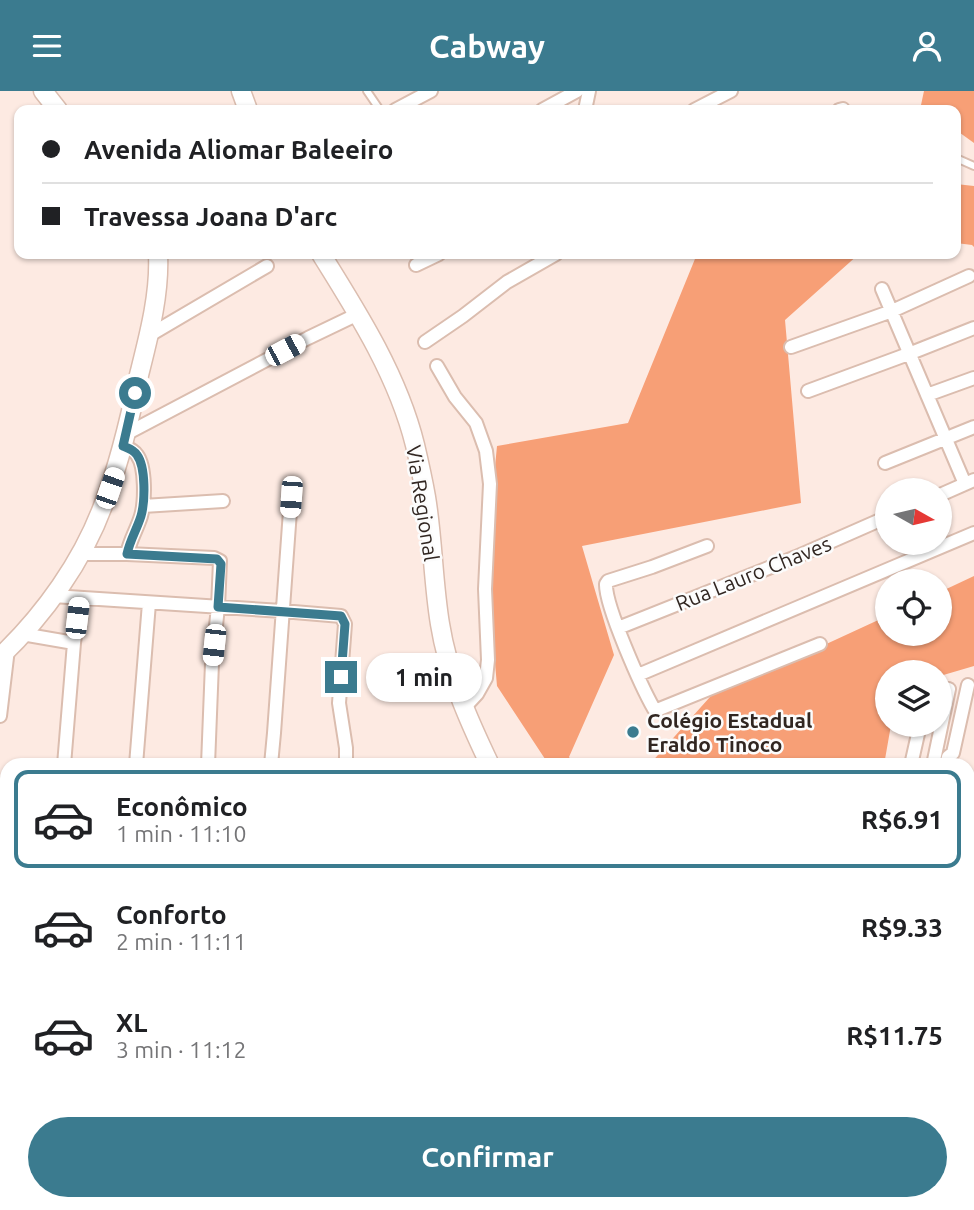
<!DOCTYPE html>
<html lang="pt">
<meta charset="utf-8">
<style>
:root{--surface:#fff;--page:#f6f6f6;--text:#202124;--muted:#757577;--line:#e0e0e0;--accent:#3b7b8f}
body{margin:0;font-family:Ubuntu,sans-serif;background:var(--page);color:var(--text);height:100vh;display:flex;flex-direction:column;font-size:26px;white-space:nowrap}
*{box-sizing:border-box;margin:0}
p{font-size:23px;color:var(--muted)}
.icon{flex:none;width:38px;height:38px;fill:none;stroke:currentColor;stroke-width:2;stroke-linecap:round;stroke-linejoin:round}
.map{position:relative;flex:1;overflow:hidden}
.sheet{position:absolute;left:0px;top:667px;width:975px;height:453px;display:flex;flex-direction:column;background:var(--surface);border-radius:21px 21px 0 0;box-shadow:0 2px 5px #0004}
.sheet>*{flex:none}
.banner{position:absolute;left:14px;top:14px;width:947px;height:154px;border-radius:14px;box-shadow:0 2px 5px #0004;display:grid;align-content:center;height:154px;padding:0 28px;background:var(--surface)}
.needle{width:46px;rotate:98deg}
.buttons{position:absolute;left:875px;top:387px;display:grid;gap:14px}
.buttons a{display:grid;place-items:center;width:77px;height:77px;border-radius:50%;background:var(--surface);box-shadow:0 2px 5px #0004;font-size:35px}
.end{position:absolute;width:32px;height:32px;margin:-16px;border:9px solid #3b7b8f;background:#fff;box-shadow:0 0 0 4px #fff}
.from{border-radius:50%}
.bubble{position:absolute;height:49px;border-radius:24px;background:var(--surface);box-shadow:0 2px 5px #0004;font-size:23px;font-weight:600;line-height:49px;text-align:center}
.car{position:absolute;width:21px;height:42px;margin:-21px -10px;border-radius:9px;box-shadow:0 0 5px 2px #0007;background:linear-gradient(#fff 24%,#345 0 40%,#fff 0 76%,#345 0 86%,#fff 0)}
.banner b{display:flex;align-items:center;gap:24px;height:66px;font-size:26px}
.banner b+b{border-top:2px solid var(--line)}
.banner i{width:18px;height:18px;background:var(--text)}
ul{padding:12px 0 0;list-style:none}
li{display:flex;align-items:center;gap:21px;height:98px;margin:0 14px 10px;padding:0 14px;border:4px solid transparent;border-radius:14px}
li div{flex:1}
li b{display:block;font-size:26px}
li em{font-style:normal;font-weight:600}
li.on{border-color:var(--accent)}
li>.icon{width:63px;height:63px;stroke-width:1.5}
.primary-button{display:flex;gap:14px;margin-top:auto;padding:14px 28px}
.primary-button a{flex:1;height:80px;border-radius:42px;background:var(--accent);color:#fff;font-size:28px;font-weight:600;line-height:80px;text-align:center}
header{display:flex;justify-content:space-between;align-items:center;height:91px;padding:0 28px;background:var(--accent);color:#fff;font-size:32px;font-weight:600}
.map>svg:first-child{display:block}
.forest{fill:#f79f76}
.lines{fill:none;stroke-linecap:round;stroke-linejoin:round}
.stream{stroke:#378ea5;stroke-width:3.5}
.service-casing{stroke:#dbbdaf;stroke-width:10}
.minor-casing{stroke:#dbbdaf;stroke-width:16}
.secondary-casing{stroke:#dbbdaf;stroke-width:21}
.service{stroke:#fff;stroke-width:6}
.minor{stroke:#fff;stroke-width:12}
.secondary{stroke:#fff;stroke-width:18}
.route{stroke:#3b7b8f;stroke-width:9}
.poi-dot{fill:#3b7b8f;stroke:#fcfcfc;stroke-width:2.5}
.labels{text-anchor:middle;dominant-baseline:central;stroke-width:5;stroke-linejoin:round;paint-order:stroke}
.street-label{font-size:21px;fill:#312621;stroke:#fcfcfc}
.poi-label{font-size:21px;font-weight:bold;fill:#312621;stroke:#fcfcfc;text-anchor:start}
</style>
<header><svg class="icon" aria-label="menu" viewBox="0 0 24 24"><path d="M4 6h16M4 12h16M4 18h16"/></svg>Cabway<svg class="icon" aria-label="person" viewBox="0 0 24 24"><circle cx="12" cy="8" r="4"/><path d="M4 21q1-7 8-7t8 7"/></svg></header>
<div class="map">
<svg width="974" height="1119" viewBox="0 0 974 1119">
<rect width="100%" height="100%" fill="#fdeae2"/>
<path class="forest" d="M924,0H974V52L956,39V19H928L921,14Z
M956,93L974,95V156L972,154L956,152Z
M697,163H859L785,229L801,412L582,455L614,564L569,666L575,674H549L497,595L486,470L497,355L628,332Z
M974,485V575L940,585V581H887V634H891L884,674H649L718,597L822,555L887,525V542H940V501Z
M0,861L7,864V973L0,976Z
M974,890V1042L968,1036V894Z"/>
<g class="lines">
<path class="stream" d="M898,1113L904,1119"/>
<g class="service-casing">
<path id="service" d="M367,0L380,19
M956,67L974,75
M5,975L7,979
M470,1119L472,1113"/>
</g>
<g class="minor-casing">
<path id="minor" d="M395,19L431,0
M542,19L577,0
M585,19L589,0
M694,19L731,0
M839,19L843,18
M416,174L439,163
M882,198L965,393
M148,245L267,175
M425,251L463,225L507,191L556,163
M791,256L892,220L969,185
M437,275L455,306L476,332L486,360L490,393L485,498L488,569L486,587L477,603L464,617
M808,300L911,262L974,237
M927,304L974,287
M126,343L308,247L358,223
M123,355C128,357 134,359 137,364C146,376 145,411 141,425C137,438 130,449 127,463
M885,372L974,336
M940,404L974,389
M143,415L223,410
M707,455L652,476L608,490L606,493C605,515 642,597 654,618L657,619L820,553
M81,463H127L214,467L220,470L218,516L212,572L208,674
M53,505L282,520L341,525L345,533L339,612L346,657V674
M618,537L796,466L887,426
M22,543L74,552
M638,584L974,442
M0,625L8,558
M64,674L74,552L80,507
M136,674L149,512
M271,674L274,642L291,406
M911,674L920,634
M933,674L949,598
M946,674L948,666L953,662L968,594
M968,780L974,749
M970,794L974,795
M0,796L7,800
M968,851L974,853
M968,870L974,871
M0,1049L7,1052
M172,1113L191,1119
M395,1113L397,1119
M947,1113L953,1119
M549,1119L553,1113
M706,1119L710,1113"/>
</g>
<g class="secondary-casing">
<path id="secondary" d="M43,0L58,19
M241,0L248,19
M321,163C358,222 398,285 415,354C419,371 423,389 426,406C433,448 433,491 440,533C448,583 468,628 490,674
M0,566C44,524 83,470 104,412C120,371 130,327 139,284C149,244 160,203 158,163
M968,1052L974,1057"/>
</g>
<use href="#service" class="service"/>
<use href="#minor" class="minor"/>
<use href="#secondary" class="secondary"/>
</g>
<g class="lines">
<path class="route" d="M135,302L123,355C128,357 134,359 137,364C146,376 145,411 141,425C137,438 130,449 127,463L217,468L221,473L218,516L341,525L345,533L341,586"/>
</g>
<circle class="poi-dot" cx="633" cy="641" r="7"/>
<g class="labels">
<g class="street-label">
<text transform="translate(423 412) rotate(81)">Via Regional</text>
<text transform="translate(753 482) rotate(-22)">Rua Lauro Chaves</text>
</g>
<g class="poi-label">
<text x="647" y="629">Colégio Estadual<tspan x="647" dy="24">Eraldo Tinoco</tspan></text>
</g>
</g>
</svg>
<div class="buttons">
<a><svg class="needle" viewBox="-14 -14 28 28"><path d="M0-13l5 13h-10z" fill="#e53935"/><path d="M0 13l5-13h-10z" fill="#757577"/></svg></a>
<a><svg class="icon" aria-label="locate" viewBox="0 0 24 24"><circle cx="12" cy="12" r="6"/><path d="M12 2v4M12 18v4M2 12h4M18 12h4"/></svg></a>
<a><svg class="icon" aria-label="layers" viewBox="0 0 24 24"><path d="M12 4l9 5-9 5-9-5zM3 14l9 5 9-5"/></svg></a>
</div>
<i class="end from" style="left:135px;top:302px"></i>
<i class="end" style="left:341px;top:586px"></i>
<div class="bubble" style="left:366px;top:562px;width:116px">1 min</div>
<i class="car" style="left:285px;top:259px;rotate:62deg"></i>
<i class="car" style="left:110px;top:397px;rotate:19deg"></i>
<i class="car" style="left:291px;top:406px;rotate:184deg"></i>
<i class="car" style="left:77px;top:527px;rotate:7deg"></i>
<i class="car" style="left:214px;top:554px;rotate:186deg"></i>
<div class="banner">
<b><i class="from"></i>Avenida Aliomar Baleeiro</b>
<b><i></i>Travessa Joana D'arc</b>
</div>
<section class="sheet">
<ul>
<li class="on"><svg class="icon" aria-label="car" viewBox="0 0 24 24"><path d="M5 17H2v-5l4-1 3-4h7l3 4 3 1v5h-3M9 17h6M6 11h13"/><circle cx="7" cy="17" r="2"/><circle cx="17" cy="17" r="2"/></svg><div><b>Econômico</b><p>1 min · 11:10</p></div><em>R$6.91</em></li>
<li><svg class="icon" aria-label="car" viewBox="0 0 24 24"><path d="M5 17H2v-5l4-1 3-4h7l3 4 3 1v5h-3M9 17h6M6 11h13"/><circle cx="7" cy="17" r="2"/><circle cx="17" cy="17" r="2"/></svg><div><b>Conforto</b><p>2 min · 11:11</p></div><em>R$9.33</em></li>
<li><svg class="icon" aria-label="car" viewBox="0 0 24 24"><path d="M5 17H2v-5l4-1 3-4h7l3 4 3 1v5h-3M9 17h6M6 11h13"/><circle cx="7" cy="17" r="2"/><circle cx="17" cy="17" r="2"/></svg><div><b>XL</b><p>3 min · 11:12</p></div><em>R$11.75</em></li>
</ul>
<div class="primary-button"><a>Confirmar</a></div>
</section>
</div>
